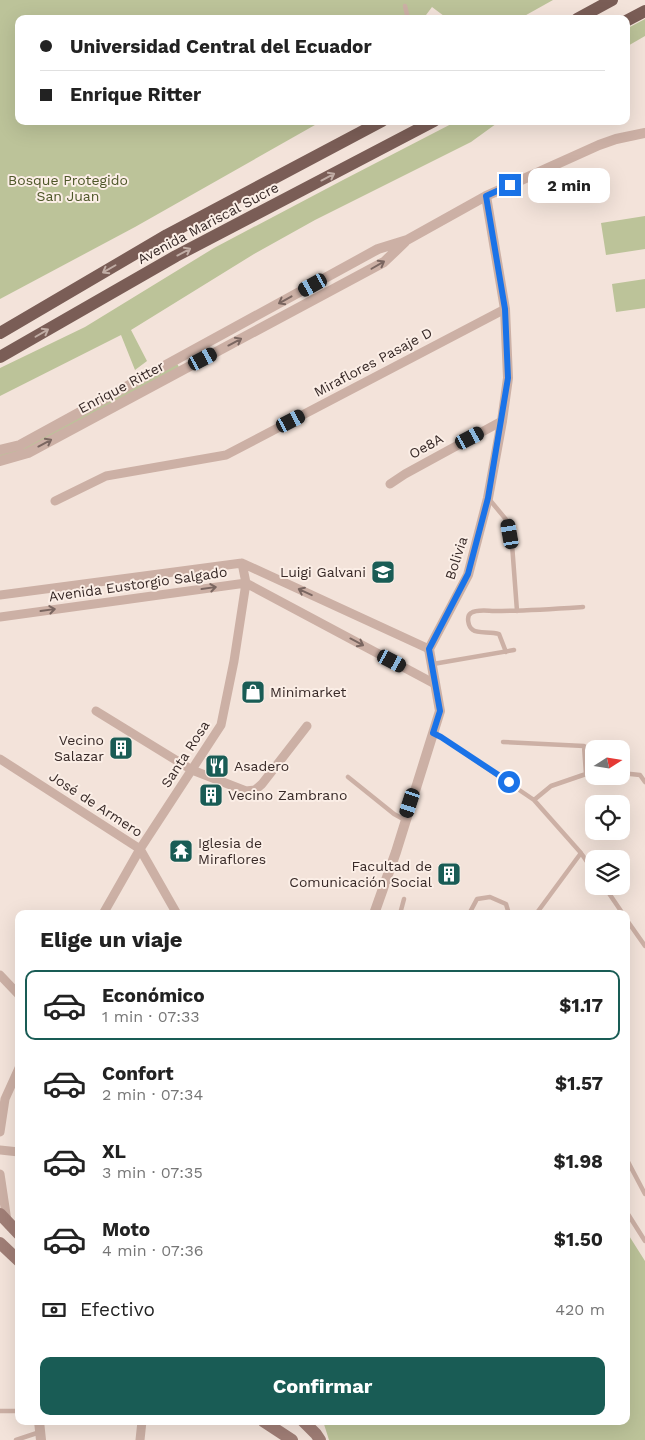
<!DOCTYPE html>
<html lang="es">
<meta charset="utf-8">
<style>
:root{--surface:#fff;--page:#f2f2f2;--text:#222;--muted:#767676;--line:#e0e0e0;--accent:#195c55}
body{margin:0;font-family:"Work Sans",sans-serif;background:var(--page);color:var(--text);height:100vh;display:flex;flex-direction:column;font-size:19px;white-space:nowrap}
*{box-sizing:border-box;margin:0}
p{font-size:16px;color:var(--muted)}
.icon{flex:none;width:28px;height:28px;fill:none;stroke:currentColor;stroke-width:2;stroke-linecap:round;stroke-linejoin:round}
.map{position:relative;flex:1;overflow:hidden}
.sheet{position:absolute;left:15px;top:910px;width:615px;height:515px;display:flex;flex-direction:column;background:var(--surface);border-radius:10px;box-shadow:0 5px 20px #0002}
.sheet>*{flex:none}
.top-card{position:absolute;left:15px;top:15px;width:615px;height:110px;border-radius:10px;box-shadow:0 5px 20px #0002;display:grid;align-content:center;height:110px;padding:0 25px;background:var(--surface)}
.needle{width:32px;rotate:78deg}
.tools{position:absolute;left:585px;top:740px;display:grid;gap:10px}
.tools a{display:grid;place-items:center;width:45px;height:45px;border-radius:10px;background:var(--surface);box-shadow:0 5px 20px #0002;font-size:25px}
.end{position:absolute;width:22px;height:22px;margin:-11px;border:6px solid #1a73e8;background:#fff;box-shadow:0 0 0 2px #fff}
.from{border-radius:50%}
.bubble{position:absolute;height:35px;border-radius:10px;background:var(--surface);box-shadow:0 5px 20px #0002;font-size:16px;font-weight:700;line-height:35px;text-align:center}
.car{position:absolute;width:15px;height:30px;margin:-15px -8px;border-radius:6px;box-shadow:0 0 4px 1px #0007;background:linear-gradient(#222 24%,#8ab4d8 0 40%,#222 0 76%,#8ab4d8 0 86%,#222 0)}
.top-card b{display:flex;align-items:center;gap:18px;height:48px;font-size:19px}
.top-card b+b{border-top:1px solid var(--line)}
.top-card i{width:12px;height:12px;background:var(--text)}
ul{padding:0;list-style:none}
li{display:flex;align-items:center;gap:15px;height:70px;margin:0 10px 8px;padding:0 15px;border:2px solid transparent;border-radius:10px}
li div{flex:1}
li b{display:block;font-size:19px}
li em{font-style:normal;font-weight:700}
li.current{border-color:var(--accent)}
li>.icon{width:45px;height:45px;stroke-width:1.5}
h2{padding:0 25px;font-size:22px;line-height:60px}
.pay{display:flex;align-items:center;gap:12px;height:55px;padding:0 25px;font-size:19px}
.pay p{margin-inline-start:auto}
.button{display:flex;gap:10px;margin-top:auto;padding:10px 25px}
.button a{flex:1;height:58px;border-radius:10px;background:var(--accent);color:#fff;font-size:20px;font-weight:700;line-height:58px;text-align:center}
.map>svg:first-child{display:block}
.green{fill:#bcc399}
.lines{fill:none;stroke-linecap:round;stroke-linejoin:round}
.service{stroke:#ccb0a5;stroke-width:4.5}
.minor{stroke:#ccb0a5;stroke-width:9}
.tertiary{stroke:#ccb0a5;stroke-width:10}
.secondary{stroke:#a07e76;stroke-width:12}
.primary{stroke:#7a5d56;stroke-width:12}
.oneway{stroke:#c1ada5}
.oneway2{stroke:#7a6660}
.route{stroke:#1a73e8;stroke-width:6}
.labels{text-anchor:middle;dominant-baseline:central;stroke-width:4;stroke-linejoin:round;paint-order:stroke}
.park-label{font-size:14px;fill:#4e5729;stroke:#fbeee6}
.street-label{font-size:14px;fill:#372927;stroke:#fbeee6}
.poi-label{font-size:14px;fill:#372927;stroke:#fbeee6;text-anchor:start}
</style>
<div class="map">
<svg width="645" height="1440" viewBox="0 0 645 1440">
<rect width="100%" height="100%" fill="#f3e3da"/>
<path class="green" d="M0,0H553L519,19H448L432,7L423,19H19V121H322L135,227L0,299Z
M645,19V36L626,47V29Z
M457,121H500L471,142L315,220L254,254L131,330L147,361L135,370L121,335L0,396V368L85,327L214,248L343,180Z
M645,216V249L606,255L601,223Z
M645,279V308L616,312L612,284Z
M174,358L180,369L26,451L0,458V453Z
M626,1231L645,1261V1440H329L323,1421H626Z"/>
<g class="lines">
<path class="service" d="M405,6L408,19
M489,499L509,523L512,544L517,611
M506,652L499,634C491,631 478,634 473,630C468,627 466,616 471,613C477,609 488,611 494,611C524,611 553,609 583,607
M433,664L514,650
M434,734L441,737L534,800L581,853L594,872
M503,742L584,746L586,774
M621,773L640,775L645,782
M348,777L394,814L405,820
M534,800L551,786L586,774H594
M604,886L623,914
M400,914L404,899
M469,914L477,899L490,897L506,904L509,914
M536,914L581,853
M626,919L645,946
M626,1158L645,1194
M626,1211L645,1241
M0,1411H19
M16,1440L40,1432"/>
<path class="minor" d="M390,484L405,474L502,421
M55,501L106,476L226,455L505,309
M0,595L242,563L429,649
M0,617L246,583L435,684
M96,711L192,770L246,791L255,790L262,784L307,726
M0,759L140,849L177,914
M103,914L140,849L221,725L234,661L246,583L242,563
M0,975L19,995
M0,1132L5,1099L19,1068
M0,1150L19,1152
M0,1174L7,1221
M140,1440L142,1421"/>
<path class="tertiary" d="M0,450L20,445L378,249L407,240L486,196L599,145L616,139L645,133
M0,461L28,453L384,262L405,242
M374,914L396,852L440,711L429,649L468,575L488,498L502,421L508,378L505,309L486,196
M39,1421L41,1440"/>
<path class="secondary" d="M0,1214L19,1234
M0,1243L19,1261
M263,1421L292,1440
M303,1421L316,1434L320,1440"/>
<path class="primary" d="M577,19L612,0
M626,21L645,11
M0,333L167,235L382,121
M0,357L176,256L434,121"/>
</g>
<defs><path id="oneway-shaft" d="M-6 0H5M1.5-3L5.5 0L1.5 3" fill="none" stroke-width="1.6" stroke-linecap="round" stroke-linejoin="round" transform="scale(1.25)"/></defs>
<g class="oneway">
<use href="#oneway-shaft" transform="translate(328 177) rotate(-28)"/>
<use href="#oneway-shaft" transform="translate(184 252) rotate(-28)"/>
<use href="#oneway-shaft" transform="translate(109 269) rotate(150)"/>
<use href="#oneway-shaft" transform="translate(42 333) rotate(-30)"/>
</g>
<g class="oneway2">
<use href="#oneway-shaft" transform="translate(378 265) rotate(-30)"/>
<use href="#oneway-shaft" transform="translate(285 300) rotate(151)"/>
<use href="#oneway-shaft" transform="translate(235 342) rotate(-28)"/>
<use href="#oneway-shaft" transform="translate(45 443) rotate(-28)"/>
<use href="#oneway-shaft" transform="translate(209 588) rotate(-8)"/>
<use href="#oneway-shaft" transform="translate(305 592) rotate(-155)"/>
<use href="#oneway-shaft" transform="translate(48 610) rotate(-8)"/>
<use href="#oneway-shaft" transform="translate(357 642) rotate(28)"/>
</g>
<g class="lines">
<path class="route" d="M509,782L441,737L433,733L440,711L429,649L468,574L488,498L508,378L505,309L486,196L510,185"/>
</g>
<defs>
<g id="school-square" transform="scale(1.25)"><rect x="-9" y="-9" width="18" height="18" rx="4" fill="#195c55" stroke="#fbeee6"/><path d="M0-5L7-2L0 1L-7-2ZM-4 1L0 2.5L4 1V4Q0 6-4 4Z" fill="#fff"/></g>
<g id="shop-square" transform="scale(1.25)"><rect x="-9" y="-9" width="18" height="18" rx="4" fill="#195c55" stroke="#fbeee6"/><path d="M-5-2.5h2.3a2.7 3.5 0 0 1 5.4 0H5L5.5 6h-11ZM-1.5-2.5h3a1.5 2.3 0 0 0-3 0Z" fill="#fff"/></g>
<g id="building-square" transform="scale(1.25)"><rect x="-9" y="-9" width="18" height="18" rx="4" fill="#195c55" stroke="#fbeee6"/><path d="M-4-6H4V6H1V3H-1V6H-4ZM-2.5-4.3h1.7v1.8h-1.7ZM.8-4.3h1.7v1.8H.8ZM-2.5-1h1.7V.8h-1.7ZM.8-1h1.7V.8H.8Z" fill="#fff"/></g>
<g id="restaurant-square" transform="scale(1.25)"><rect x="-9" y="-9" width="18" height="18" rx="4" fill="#195c55" stroke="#fbeee6"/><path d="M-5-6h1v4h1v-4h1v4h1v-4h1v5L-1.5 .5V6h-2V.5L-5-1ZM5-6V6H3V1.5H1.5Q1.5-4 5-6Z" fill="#fff"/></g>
<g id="temple-square" transform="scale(1.25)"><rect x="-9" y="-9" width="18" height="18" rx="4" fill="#195c55" stroke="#fbeee6"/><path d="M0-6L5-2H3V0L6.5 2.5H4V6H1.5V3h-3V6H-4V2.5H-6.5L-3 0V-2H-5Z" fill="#fff"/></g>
</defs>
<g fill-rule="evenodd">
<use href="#school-square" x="383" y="572"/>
<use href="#shop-square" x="253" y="692"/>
<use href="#building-square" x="121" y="748"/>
<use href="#restaurant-square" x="217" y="766"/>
<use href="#building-square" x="211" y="795"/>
<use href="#temple-square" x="181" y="851"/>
<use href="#building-square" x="449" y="874"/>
</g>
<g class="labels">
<g class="park-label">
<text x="68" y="180">Bosque Protegido<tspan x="68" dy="16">San Juan</tspan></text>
</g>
<g class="street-label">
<text transform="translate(208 223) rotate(-28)">Avenida Mariscal Sucre</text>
<text transform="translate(373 362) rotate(-28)">Miraflores Pasaje D</text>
<text transform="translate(121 387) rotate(-28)">Enrique Ritter</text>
<text transform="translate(426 446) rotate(-29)">Oe8A</text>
<text transform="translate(456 558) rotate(-72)">Bolivia</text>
<text transform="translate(138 584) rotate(-8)">Avenida Eustorgio Salgado</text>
<text transform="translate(185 754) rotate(-57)">Santa Rosa</text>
<text transform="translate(96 804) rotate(33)">José de Armero</text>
</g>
<g class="poi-label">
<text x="366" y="572" text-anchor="end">Luigi Galvani</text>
<text x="270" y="692">Minimarket</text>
<text x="104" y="740" text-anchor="end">Vecino<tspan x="104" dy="16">Salazar</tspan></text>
<text x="234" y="766">Asadero</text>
<text x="228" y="795">Vecino Zambrano</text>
<text x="198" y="843">Iglesia de<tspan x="198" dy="16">Miraflores</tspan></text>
<text x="432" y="866" text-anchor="end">Facultad de<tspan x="432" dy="16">Comunicación Social</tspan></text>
</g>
</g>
</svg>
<div class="tools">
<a><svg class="needle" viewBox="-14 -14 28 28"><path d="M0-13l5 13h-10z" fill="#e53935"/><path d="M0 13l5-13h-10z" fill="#767676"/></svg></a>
<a><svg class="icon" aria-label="locate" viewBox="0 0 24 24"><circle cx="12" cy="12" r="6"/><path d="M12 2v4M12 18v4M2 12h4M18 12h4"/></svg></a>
<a><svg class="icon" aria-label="layers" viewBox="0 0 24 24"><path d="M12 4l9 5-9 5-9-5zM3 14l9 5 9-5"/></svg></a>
</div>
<i class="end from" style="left:509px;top:782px"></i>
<i class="end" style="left:510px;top:185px"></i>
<div class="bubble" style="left:528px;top:168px;width:82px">2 min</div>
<i class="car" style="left:313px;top:285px;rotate:241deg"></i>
<i class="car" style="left:203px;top:359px;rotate:62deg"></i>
<i class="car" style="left:291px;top:421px;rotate:63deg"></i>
<i class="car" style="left:470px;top:438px;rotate:62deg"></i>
<i class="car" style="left:510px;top:534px;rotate:350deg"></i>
<i class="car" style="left:392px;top:661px;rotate:118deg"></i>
<i class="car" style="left:410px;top:803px;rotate:198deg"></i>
<div class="top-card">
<b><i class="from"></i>Universidad Central del Ecuador</b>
<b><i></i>Enrique Ritter</b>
</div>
<section class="sheet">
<h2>Elige un viaje</h2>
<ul>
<li class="current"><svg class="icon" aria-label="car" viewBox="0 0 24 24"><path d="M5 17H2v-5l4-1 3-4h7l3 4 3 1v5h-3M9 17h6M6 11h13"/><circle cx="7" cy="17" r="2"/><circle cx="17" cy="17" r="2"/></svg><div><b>Económico</b><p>1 min · 07:33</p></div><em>$1.17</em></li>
<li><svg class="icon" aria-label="car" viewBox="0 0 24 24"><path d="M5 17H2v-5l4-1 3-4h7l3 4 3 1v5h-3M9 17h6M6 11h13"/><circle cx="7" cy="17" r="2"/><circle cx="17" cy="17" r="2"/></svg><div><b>Confort</b><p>2 min · 07:34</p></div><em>$1.57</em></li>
<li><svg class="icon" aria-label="car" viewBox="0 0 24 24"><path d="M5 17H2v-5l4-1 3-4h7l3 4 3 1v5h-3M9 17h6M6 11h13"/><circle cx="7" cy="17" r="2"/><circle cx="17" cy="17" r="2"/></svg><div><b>XL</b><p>3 min · 07:35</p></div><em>$1.98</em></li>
<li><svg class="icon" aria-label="car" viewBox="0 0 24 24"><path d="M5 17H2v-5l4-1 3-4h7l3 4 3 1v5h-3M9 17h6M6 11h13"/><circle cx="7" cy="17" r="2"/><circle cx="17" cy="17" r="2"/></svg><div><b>Moto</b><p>4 min · 07:36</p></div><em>$1.50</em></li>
</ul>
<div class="pay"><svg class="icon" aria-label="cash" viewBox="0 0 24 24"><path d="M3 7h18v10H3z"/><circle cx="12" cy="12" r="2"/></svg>Efectivo<p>420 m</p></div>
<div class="button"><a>Confirmar</a></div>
</section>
</div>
